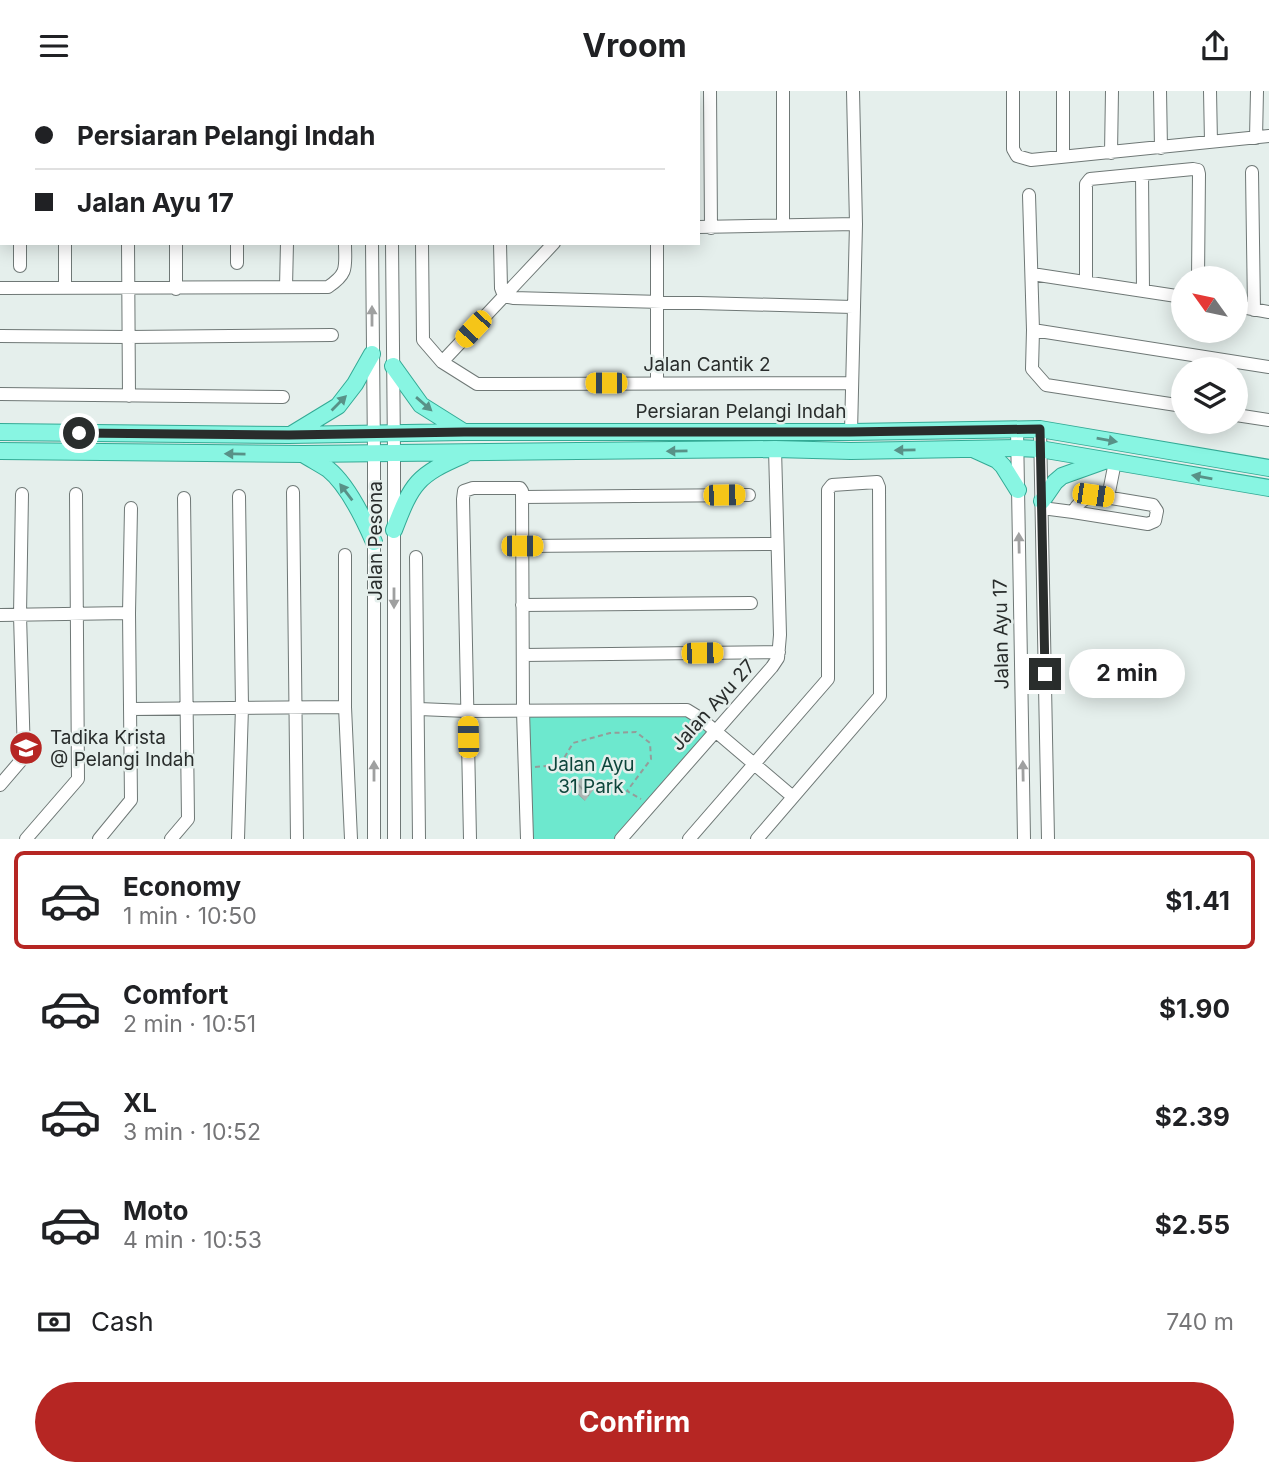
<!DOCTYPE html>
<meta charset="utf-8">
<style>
:root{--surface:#fff;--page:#f2f2f2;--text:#202124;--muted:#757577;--line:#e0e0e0;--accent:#b62623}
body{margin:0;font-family:Inter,sans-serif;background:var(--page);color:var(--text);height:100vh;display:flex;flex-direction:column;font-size:26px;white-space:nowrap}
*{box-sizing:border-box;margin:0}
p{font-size:23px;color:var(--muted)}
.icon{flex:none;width:38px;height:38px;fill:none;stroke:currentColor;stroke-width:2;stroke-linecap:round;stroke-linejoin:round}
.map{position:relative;height:748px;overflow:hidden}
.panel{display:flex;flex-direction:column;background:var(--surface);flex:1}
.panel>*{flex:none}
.top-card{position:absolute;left:0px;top:0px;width:700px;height:154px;box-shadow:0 4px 18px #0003;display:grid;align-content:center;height:154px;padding:0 35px;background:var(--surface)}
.needle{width:46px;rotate:303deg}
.fabs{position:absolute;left:1171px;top:175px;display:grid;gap:14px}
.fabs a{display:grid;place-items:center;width:77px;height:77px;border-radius:50%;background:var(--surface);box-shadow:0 4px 18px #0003;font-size:35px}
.end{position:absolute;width:32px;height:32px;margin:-16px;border:9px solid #292d2c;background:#fff;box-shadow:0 0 0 4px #fff}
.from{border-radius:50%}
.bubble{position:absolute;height:49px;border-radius:24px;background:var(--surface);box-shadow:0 4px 18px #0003;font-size:23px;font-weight:700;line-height:49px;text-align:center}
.car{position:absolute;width:21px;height:42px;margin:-21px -10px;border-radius:9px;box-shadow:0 0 5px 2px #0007;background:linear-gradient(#f5c518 24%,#345 0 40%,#f5c518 0 76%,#345 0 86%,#f5c518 0)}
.top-card b{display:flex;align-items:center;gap:24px;height:66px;font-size:26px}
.top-card b+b{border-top:2px solid var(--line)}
.top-card i{width:18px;height:18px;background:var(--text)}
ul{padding:12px 0 0;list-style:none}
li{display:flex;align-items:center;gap:21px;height:98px;margin:0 14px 10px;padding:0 21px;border:4px solid transparent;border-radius:10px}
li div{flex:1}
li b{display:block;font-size:26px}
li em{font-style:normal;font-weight:700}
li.current{border-color:var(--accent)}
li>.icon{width:63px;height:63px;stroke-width:1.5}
.pay{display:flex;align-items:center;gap:18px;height:77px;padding:0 35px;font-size:26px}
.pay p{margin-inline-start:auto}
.primary-button{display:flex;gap:14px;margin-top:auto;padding:14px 35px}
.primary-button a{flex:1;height:80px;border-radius:42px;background:var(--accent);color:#fff;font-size:28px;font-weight:700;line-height:80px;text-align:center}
header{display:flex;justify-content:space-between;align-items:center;height:91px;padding:0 35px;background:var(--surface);font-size:32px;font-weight:700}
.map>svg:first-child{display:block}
.green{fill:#6de8ce}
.building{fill:url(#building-back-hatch)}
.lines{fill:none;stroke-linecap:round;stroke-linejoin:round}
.minor-casing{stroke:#6f7876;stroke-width:14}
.major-casing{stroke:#33aa95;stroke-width:18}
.path{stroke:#949c99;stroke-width:2;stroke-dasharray:5 3.5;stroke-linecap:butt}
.minor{stroke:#fff;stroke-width:12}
.major{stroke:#88f5e2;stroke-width:16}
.oneway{fill:#9fa0a0}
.oneway2{fill:#589187}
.route{stroke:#292d2c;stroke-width:9}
.labels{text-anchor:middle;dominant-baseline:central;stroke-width:5;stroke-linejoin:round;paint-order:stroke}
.street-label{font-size:19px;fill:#292d2c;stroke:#e5efec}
.poi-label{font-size:19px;fill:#292d2c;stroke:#e5efec;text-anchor:start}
.park-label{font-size:19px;fill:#0d453b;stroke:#e5efec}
</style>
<header><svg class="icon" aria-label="menu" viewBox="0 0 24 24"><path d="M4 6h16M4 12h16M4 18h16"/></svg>Vroom<svg class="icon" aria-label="share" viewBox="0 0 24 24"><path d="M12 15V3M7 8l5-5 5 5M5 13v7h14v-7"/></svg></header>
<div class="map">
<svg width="1269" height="748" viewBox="0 0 1269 748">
<defs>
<pattern id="building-back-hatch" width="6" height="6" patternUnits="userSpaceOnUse" patternTransform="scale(1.75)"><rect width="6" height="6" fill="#abb6b3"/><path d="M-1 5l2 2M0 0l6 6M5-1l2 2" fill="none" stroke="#8b9492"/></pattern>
</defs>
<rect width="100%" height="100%" fill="#e5efec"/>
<path class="green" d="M683,623L697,630L709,641L615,748H531L528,624Z"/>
<path class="building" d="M581,687L594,698L585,710L572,698Z"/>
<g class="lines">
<g class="minor-casing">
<path id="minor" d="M19,0V2
M126,0V2
M236,0V2
M370,0V2
M391,0V2
M422,0V2
M498,0V2
M571,0V2
M710,0L711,137
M783,0V134
M1013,0V58L1017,65L1031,69L1269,45
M1063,0V66
M1160,0L1161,57
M1210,0L1211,51
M65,2V0
M179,2V0
M287,2V0
M345,2V0
M1256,47L1257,0
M1111,62L1112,0
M1252,81L1254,219
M1142,83L1143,199
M1029,104L1033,239L1032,278L1046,294L1183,315
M698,136L856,133
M20,152V175
M128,152L129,305
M237,152V172
M372,152L374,362V748
M392,152L394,361V748
M422,152L423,249L442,271L477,293L852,292
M500,152L501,197L504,205L513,207L853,216
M657,152V292
M1032,183L1183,206
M1086,191V93L1090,88L1193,78L1198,79L1199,83L1198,187
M286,196L287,152
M0,197L328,196C349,182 345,176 345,152
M65,197V152
M176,198V152
M1236,215L1269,221
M1033,239L1269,276
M0,245L128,246L332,244
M442,271L554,152
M0,303L283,306
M1236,324L1269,329
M1017,338L1024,748
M1040,338L1048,748
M851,341L856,133L853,0
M293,401L297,748
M522,406L749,404
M1108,406L1115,371
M1042,417L1073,421L1148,433L1155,430L1157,420L1153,414L1093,404C1085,407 1077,413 1073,421
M522,455L777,453
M345,464V616L351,748
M416,466L419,748
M522,514L751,512
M0,524L129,522
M523,564L779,561
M130,618L345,616
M419,618L467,620L687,619L700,627L793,706
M0,694L24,666L20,524L22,403
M26,748L78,688L76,403
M99,748L131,709L129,522L131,417
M171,748L188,728L184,407
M238,748L242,616L239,405
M470,748L463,408L464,400L473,397H520L522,400L523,620L527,748
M621,748L772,576L778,567L780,544L775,358
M689,748L828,588V399L832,394L877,391L879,396L880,605L757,748"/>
</g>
<g class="major-casing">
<path id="major" d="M393,275L421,314L464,341
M0,341L289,344L464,341H851L1040,338L1269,377
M292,343L338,315L355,293L372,263
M975,359L997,369L1003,375L1018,399
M0,360L303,363L775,358L851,360L1017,357L1040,358L1269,397
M303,363C311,368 320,373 328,378C348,394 364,428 374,451
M1042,410L1055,391L1062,385L1104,370
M394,439C412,392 417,384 464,364"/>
</g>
<path class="path" d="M535,676L560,674L573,652L610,642L636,641L650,652L651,668L627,700L641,708"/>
<use href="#minor" class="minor"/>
<use href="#major" class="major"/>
</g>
<defs><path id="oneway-solid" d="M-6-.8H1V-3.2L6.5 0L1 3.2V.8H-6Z" transform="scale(1.75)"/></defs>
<g class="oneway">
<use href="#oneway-solid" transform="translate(372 225) rotate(-90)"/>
<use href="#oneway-solid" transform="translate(1019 452) rotate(-91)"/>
<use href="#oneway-solid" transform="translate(394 507) rotate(90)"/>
<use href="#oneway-solid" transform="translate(374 680) rotate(-90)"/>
<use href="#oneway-solid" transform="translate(1023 680) rotate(-91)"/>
</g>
<g class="oneway2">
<use href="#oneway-solid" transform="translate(339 312) rotate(-45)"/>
<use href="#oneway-solid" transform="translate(424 313) rotate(41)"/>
<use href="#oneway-solid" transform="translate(1107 349) rotate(10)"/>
<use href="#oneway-solid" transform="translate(905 359) rotate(179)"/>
<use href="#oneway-solid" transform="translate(677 360) rotate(179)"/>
<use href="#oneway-solid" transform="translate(235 363) rotate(-179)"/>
<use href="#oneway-solid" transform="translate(1202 386) rotate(-170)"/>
<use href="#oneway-solid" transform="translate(346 401) rotate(-127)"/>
</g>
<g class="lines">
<path class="route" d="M79,342L289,344L464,341H850L1040,338L1045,583"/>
</g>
<defs>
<g id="school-disc" transform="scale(1.75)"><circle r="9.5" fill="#b62623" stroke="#e5efec"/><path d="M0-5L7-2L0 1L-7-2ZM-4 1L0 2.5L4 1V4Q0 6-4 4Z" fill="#fff"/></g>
</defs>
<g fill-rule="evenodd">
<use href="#school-disc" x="26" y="657"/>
</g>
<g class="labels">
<g class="street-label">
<text x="707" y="273">Jalan Cantik 2</text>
<text x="741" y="320">Persiaran Pelangi Indah</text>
<text transform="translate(375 450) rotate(-90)">Jalan Pesona</text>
<text transform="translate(1001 543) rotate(-91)">Jalan Ayu 17</text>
<text transform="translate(713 614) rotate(-48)">Jalan Ayu 27</text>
</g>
<g class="poi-label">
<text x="50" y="646">Tadika Krista<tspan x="50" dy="22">@ Pelangi Indah</tspan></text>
</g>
<g class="park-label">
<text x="591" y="673">Jalan Ayu<tspan x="591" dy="22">31 Park</tspan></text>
</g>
</g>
</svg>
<div class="fabs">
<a><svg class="needle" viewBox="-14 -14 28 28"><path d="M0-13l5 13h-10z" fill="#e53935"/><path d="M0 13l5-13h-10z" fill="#757577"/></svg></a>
<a><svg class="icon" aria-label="layers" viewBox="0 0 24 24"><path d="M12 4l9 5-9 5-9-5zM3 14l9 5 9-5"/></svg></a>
</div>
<i class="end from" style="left:79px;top:342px"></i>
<i class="end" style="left:1045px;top:583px"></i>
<div class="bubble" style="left:1069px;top:558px;width:116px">2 min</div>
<i class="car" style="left:473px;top:238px;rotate:223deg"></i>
<i class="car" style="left:606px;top:292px;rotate:270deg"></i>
<i class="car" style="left:724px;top:404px;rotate:89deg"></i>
<i class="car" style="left:1093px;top:404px;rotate:98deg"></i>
<i class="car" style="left:522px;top:455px;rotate:90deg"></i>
<i class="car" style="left:702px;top:562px;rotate:89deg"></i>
<i class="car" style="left:468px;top:646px;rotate:359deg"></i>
<div class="top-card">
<b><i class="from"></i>Persiaran Pelangi Indah</b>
<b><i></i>Jalan Ayu 17</b>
</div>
</div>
<section class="panel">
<ul>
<li class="current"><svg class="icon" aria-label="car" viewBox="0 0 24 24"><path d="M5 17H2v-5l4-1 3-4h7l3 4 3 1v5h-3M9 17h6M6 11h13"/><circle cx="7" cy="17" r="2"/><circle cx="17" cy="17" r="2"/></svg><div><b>Economy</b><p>1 min · 10:50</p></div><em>$1.41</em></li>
<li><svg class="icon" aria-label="car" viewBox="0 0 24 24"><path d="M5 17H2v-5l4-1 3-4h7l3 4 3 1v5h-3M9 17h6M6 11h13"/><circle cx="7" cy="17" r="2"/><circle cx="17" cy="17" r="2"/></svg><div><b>Comfort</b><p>2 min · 10:51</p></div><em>$1.90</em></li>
<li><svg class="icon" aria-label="car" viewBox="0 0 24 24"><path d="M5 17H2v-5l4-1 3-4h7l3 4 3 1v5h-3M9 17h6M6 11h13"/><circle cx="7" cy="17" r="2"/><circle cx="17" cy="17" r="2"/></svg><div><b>XL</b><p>3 min · 10:52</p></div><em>$2.39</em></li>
<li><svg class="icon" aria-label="car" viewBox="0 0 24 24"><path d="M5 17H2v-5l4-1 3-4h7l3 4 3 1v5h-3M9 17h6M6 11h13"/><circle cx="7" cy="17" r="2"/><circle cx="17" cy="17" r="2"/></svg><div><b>Moto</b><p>4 min · 10:53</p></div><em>$2.55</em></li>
</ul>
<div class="pay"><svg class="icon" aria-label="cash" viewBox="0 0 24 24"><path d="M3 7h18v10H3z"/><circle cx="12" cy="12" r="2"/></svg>Cash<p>740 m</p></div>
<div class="primary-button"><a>Confirm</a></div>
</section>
